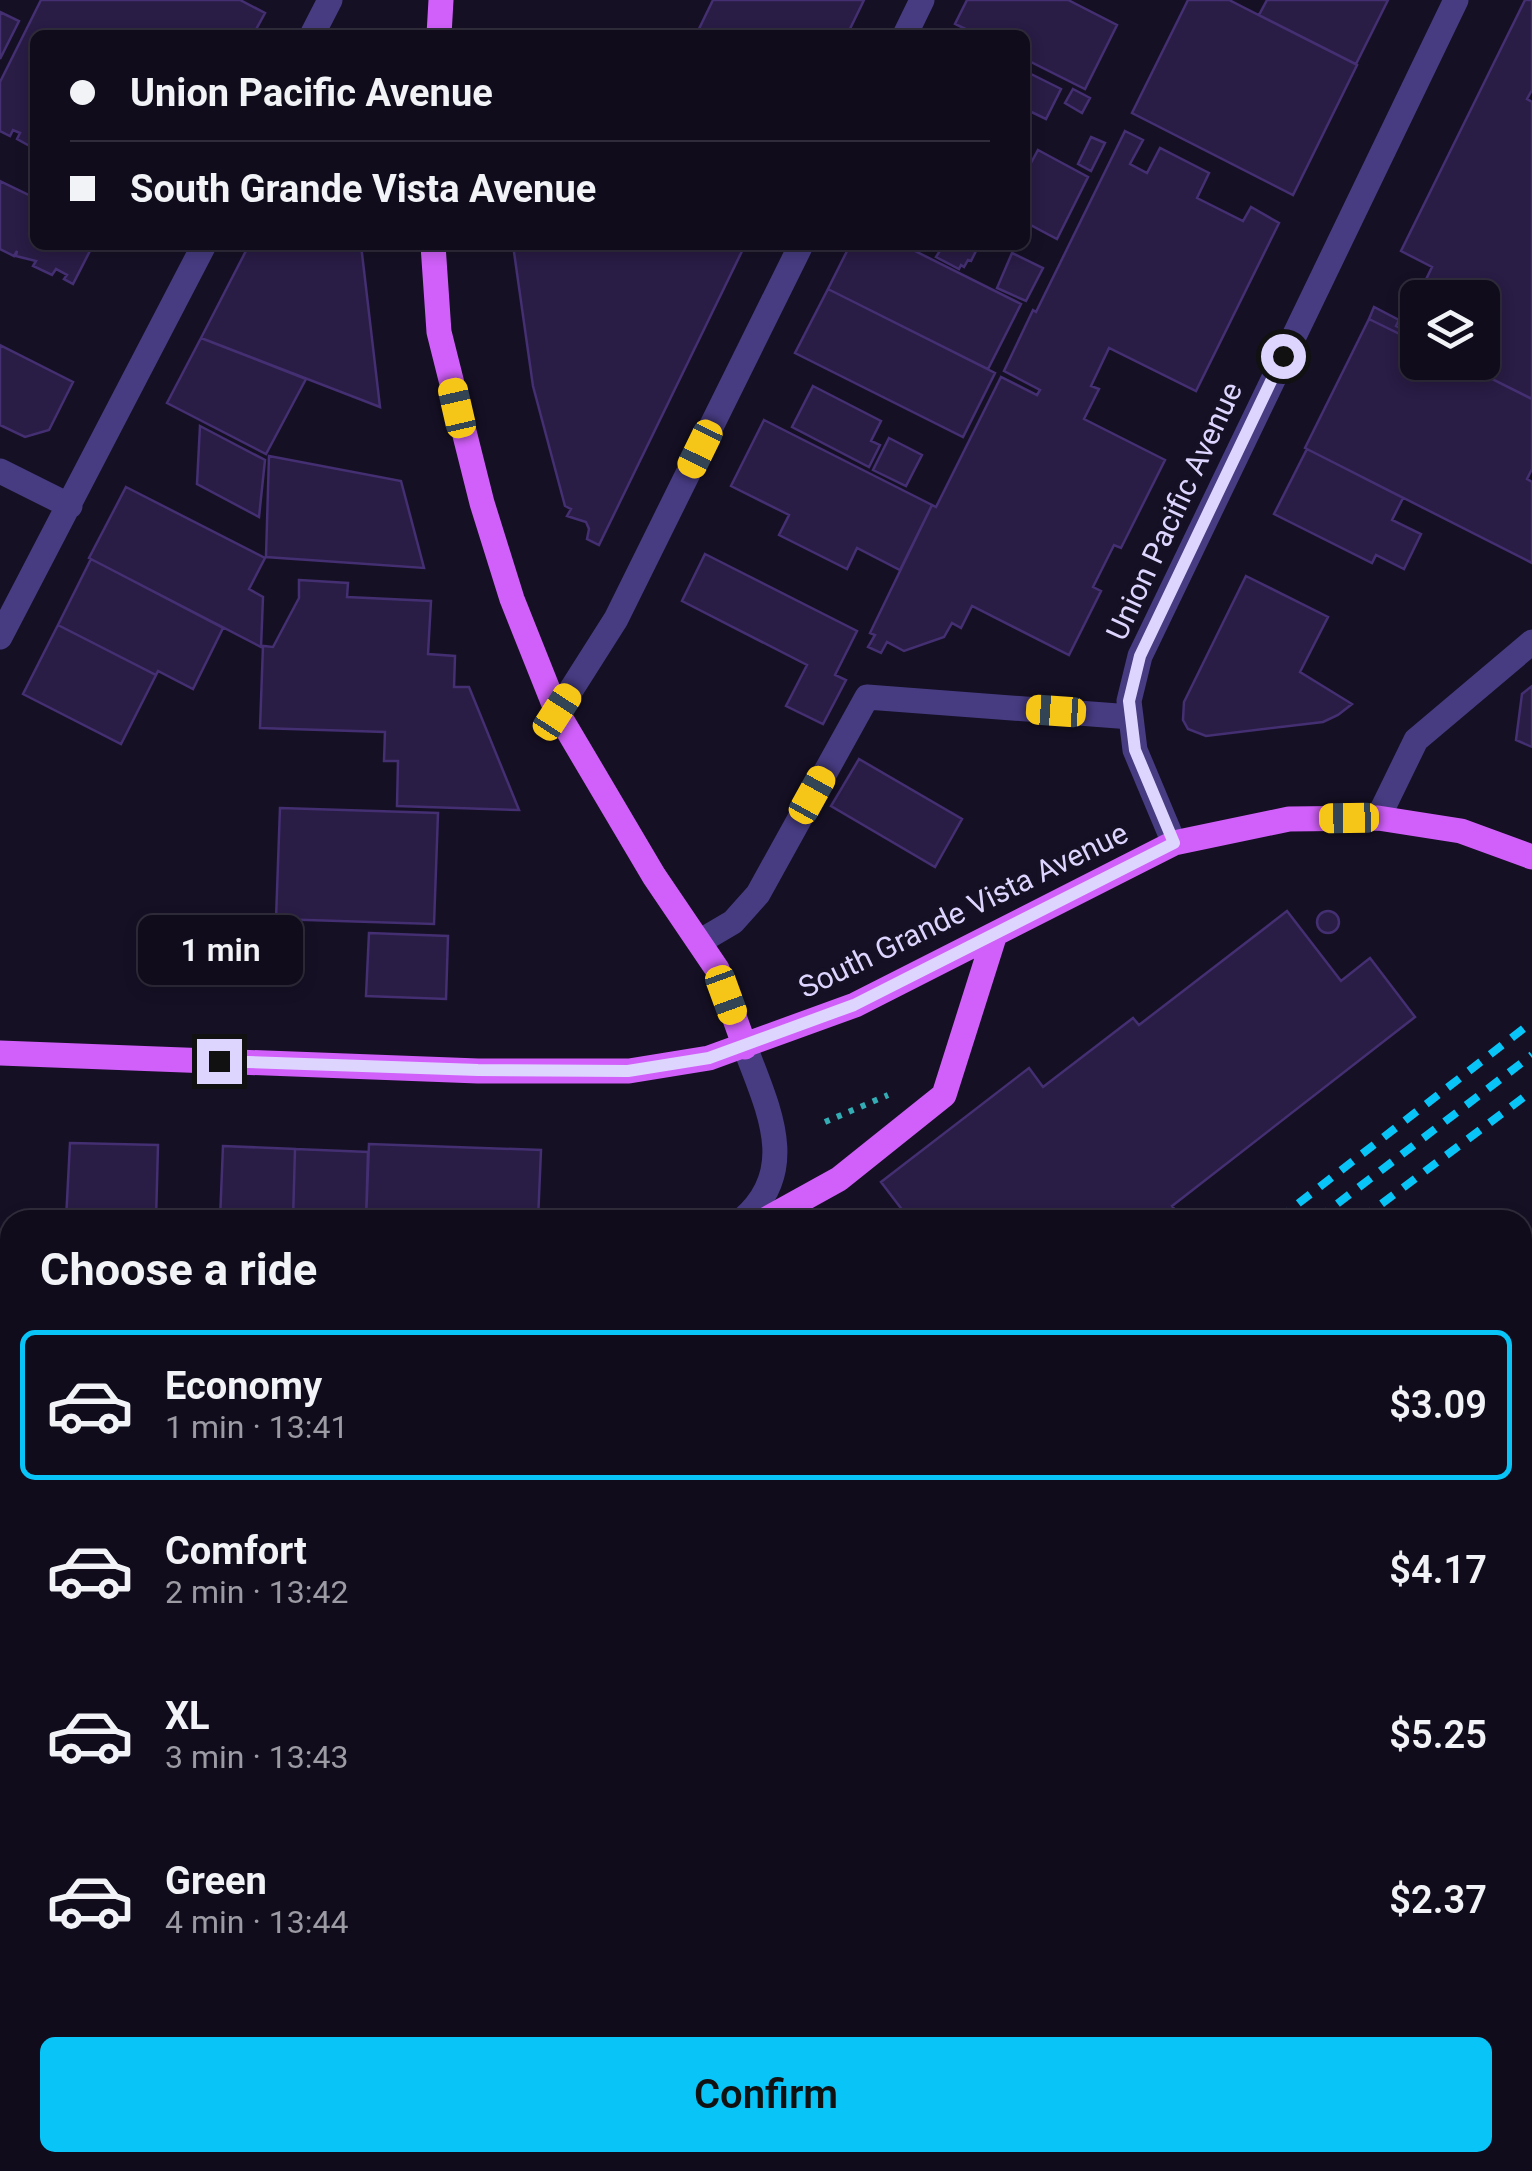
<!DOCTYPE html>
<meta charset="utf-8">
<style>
:root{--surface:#100c1c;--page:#1e1a29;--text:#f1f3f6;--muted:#9c9ba3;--line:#302c3b;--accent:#08c4f7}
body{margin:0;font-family:Roboto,sans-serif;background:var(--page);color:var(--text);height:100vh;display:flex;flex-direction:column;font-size:38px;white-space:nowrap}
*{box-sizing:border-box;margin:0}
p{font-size:32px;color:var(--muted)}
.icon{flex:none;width:55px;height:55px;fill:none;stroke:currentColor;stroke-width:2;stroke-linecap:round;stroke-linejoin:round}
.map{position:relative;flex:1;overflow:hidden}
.sheet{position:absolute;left:0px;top:1210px;width:1532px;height:962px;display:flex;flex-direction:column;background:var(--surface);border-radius:30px 30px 0 0;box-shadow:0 5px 15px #0003,0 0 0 2px var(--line)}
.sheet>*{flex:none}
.banner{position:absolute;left:30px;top:30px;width:1000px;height:220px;border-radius:15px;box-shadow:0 5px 15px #0003,0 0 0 2px var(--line);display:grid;align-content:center;height:220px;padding:0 40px;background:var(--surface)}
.buttons{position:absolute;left:1400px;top:280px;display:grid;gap:20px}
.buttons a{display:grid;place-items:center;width:100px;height:100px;border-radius:15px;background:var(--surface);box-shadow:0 5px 15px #0003,0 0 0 2px var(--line);font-size:50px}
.end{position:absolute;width:45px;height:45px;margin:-22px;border:12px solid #ded5fe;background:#111;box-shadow:0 0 0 5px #111}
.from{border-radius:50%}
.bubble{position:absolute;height:70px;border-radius:15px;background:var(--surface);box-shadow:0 5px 15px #0003,0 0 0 2px var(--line);font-size:32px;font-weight:600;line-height:70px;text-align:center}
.car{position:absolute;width:30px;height:60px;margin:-30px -15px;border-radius:12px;box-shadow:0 0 8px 2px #0007;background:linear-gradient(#f5c518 24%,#345 0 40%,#f5c518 0 76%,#345 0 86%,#f5c518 0)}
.banner b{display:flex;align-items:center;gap:35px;height:95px;font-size:38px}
.banner b+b{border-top:2px solid var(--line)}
.banner i{width:25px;height:25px;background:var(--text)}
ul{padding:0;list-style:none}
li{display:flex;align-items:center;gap:30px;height:150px;margin:0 20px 15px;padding:0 20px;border:5px solid transparent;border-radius:15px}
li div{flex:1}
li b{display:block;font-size:38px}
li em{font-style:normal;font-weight:600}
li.on{border-color:var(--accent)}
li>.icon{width:90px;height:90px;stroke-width:1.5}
h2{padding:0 40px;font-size:45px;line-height:120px}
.cta{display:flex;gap:20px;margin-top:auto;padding:20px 40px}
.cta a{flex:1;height:115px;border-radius:15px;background:var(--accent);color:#111;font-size:40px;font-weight:600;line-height:115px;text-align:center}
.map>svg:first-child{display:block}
.building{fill:#291c45;stroke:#432f71;stroke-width:2.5}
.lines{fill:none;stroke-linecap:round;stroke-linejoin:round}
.path{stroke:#33adb3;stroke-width:6;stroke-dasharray:5 8;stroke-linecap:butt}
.minor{stroke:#473c82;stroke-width:25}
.major{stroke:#d160fa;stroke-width:25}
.rail{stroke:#08c4f7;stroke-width:8;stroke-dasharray:15 12;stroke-linecap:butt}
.route{stroke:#ded5fe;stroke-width:12}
.labels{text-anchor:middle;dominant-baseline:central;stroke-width:10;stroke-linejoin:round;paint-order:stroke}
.street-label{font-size:30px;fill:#ded5fe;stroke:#161025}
</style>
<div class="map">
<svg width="1532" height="2171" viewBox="0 0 1532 2171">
<rect width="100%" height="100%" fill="#161025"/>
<path class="building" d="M41,0H240L265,13L253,35H35V149L17,139L20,133L13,130L10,136L0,131V82Z
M713,0H864L847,35H696Z
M967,0H1068L1117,25L1085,89L1025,59V35H978L955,24Z
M1188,0H1229L1357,65L1293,195L1132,113Z
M1267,0H1388L1356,64L1259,15Z
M1525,0H1532V90L1527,99L1532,102V399L1458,362H1482V298H1418V343L1369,319L1374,307L1399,320L1396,326L1402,329L1432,267L1401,251Z
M0,12L19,21L0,59Z
M1025,71L1061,89L1046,119L1025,109Z
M1073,89L1090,98L1082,113L1065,103Z
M1125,131L1143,140L1130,164L1147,173L1160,148L1209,173L1197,198L1243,221L1251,207L1279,223L1196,391L1109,348L1091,386L1099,389L1084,419L1165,460L1121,548L1114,545L1093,587L1101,591L1069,655L972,606L961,628L952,623L944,637L904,651L887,642L881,653L868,647L875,635L870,633L932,505L936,507L1001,377L1037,395L1040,390L1004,371L1033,310L1036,312Z
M1091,137L1105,143L1091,171L1078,164Z
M1038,150L1088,177L1057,239L1025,222V174Z
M0,181L35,198V245H93L73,284L64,279L67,275L56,269L52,275L33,266L36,261L16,256L17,251L14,256L0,249Z
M249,245H361L380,407L201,338Z
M513,245H745L599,545L587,539L589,529L586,522L567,516L571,509L565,506L533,386Z
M850,245H903L1021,304L988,369L828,289Z
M932,245H979L971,261L968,260L964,267L961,265L959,269L936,257L941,249Z
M1012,253L1043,268L1026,301L997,288Z
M828,289L995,373L963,437L795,353Z
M1369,319L1418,343V362H1458L1532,399V469L1527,479L1532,482V563L1305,448Z
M201,338L306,379L266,454L167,403Z
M0,345L73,382L49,430L25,437L0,425Z
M813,386L881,421L871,441L880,445L869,467L792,427Z
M764,420L932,505L900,570L857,548L847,569L779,535L789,515L731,486Z
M200,426L265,460L259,517L197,484Z
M889,438L922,455L906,486L873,470Z
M1307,449L1403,498L1392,520L1421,534L1404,569L1376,555L1372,563L1274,514Z
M269,456L401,481L424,568L266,557Z
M126,487L265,558L249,589L263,597L261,647L89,558Z
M705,554L857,631L835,675L846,680L823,724L786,706L807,665L682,601Z
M91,559L223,628L193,689L158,671L156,675L58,625Z
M1246,576L1328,617L1300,672L1352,704L1338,715L1323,722L1206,736L1188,729L1183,720L1184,702Z
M299,580L348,583L347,597L431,601L428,654L455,656L454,687H469L519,810L397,806L398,761H384L385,732L260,728L263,646L273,647L299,598Z
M58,625L156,675L121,744L23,694Z
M1532,686V747L1516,740L1522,694Z
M859,759L962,819L935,867L831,806Z
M280,808L438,813L434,924L276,919Z
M1287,911L1341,981L1370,958L1415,1017L1172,1206L1178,1214L1170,1220H910L881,1182L1029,1068L1043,1087L1133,1018L1139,1025Z
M1317 922a11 11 0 1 1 22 0a11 11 0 1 1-22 0Z
M369,933L448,936L446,999L366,996Z
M70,1143L158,1145L156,1220H66Z
M369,1144L541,1150L538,1220H366Z
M223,1146L295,1149L293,1220H220Z
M295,1149L368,1152L366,1220H293Z
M0,1257L10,1258V1322H0Z
M0,1417L10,1423V1445L0,1464Z
M10,1461V1678L0,1673V1480Z
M0,1732L10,1737V1806L0,1825Z
M1532,1738V1854L1522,1861V1745Z
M462,2162H811L827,2171H451Z"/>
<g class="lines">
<path class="path" d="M825,1122L888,1095"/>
<path class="minor" d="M312,35L330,0
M905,35L922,0
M0,471L70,506
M0,637L204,245
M557,712L616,619L801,245
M1378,818L1416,740L1532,642
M1174,843L1135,750L1129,701L1140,656L1456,0
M699,942L733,922L758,894L867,697L1131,717
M742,1220C801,1170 767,1107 745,1047
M0,1335L10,1336
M0,1698L10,1703
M869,2162L886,2171
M1344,2162L1351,2171
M1185,2171L1196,2162"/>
<path class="major" d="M439,35L441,0
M433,245L439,332L482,503L512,599L557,712L654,876L717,969L745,1047
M0,1053L478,1071H629L709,1058L855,1005L1174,843L1289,819L1378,818L1461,831L1532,857
M765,1220L839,1179L944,1095L995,934
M1522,2123L1532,2116
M1460,2171L1471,2162"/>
<path class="rail" d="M1277,1220L1532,1022
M1316,1220L1532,1055
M1360,1220L1532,1091
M16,2171L31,2162
M84,2171L95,2162
M129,2171L140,2162
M164,2171L174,2162"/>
</g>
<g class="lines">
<path class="route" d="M219,1061L478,1070L628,1071L709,1058L854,1005L1174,843L1135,750L1129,701L1140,656L1283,356"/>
</g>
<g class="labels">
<g class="street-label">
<text transform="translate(1174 511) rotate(-65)">Union Pacific Avenue</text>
<text transform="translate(963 910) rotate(-26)">South Grande Vista Avenue</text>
</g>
</g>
</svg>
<div class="buttons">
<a><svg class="icon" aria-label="layers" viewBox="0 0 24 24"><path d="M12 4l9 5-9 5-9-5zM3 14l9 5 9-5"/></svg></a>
</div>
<i class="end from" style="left:1283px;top:356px"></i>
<i class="end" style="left:219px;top:1061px"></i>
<div class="bubble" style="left:138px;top:915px;width:165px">1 min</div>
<i class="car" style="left:457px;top:408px;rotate:347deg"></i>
<i class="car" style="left:700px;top:449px;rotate:206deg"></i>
<i class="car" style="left:1056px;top:711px;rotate:274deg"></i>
<i class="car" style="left:557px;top:712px;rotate:33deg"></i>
<i class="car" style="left:812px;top:795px;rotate:29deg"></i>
<i class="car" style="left:1349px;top:818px;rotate:269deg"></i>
<i class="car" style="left:726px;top:995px;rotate:160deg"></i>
<div class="banner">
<b><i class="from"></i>Union Pacific Avenue</b>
<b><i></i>South Grande Vista Avenue</b>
</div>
<section class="sheet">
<h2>Choose a ride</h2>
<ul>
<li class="on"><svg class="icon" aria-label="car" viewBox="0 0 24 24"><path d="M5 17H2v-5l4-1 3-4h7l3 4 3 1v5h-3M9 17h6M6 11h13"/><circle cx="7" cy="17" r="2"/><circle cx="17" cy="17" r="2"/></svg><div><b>Economy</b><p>1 min · 13:41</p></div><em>$3.09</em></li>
<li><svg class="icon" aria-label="car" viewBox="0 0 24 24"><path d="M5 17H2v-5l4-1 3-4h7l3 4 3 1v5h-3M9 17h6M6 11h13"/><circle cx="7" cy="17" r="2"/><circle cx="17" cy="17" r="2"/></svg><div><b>Comfort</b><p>2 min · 13:42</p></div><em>$4.17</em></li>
<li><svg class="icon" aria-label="car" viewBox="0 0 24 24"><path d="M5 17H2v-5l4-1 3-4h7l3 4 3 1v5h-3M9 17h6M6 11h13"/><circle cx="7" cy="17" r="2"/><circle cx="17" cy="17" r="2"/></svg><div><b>XL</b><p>3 min · 13:43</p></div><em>$5.25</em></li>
<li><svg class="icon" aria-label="car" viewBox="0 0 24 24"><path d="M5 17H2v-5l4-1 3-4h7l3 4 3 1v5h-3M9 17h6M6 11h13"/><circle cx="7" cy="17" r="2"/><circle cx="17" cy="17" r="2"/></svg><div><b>Green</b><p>4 min · 13:44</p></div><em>$2.37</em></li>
</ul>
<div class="cta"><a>Confirm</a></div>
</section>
</div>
